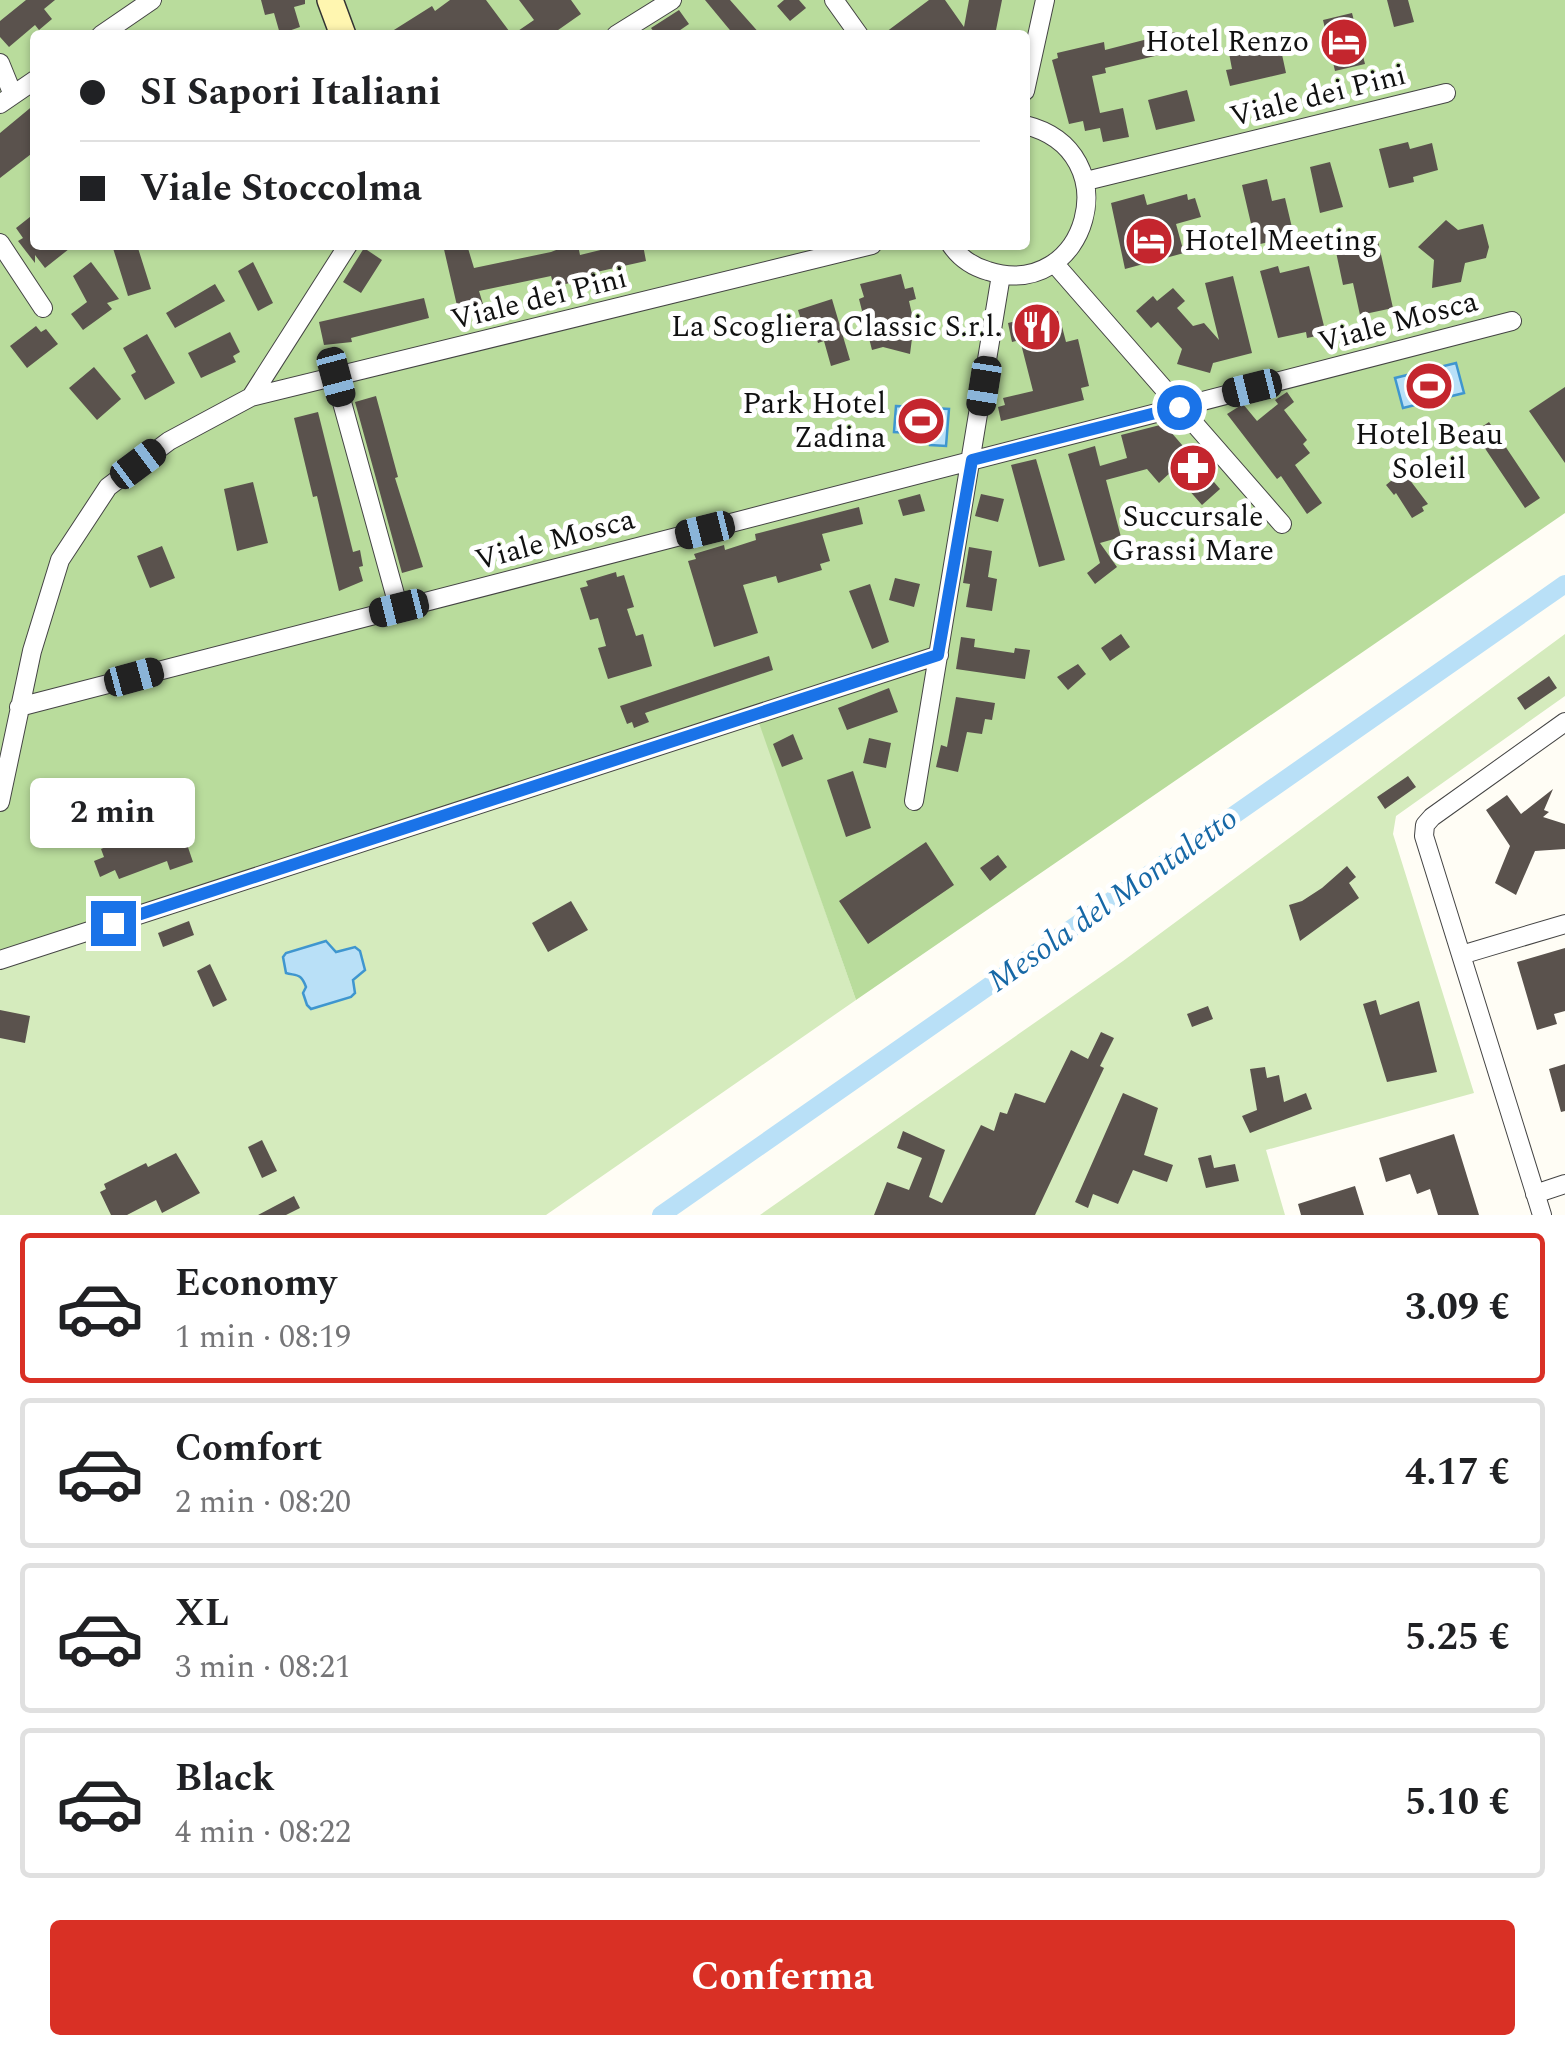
<!DOCTYPE html>
<html lang="it">
<meta charset="utf-8">
<style>
:root{--surface:#fff;--page:#f6f6f6;--text:#202124;--muted:#757577;--line:#e0e0e0;--accent:#d93025}
body{margin:0;font-family:Spectral,serif;background:var(--page);color:var(--text);height:100vh;display:flex;flex-direction:column;font-size:38px;white-space:nowrap}
*{box-sizing:border-box;margin:0}
p{font-size:32px;color:var(--muted)}
.icon{flex:none;width:55px;height:55px;fill:none;stroke:currentColor;stroke-width:2;stroke-linecap:round;stroke-linejoin:round}
.map{position:relative;height:1215px;overflow:hidden}
.drawer{display:flex;flex-direction:column;background:var(--surface);flex:1}
.drawer>*{flex:none}
.top-card{position:absolute;left:30px;top:30px;width:1000px;height:220px;border-radius:10px;box-shadow:0 2px 8px #0004;display:grid;align-content:center;height:220px;padding:0 50px;background:var(--surface)}
.end{position:absolute;width:45px;height:45px;margin:-22px;border:12px solid #1a73e8;background:#fff;box-shadow:0 0 0 5px #fff}
.from{border-radius:50%}
.bubble{position:absolute;height:70px;border-radius:10px;background:var(--surface);box-shadow:0 2px 8px #0004;font-size:32px;font-weight:700;line-height:70px;text-align:center}
.car{position:absolute;width:30px;height:60px;margin:-30px -15px;border-radius:12px;box-shadow:0 0 8px 2px #0007;background:linear-gradient(#222 24%,#8ab4d8 0 40%,#222 0 76%,#8ab4d8 0 86%,#222 0)}
.top-card b{display:flex;align-items:center;gap:35px;height:95px;font-size:38px}
.top-card b+b{border-top:2px solid var(--line)}
.top-card i{width:25px;height:25px;background:var(--text)}
ul{padding:18px 0 0;list-style:none}
li{display:flex;align-items:center;gap:30px;height:150px;margin:0 20px 15px;padding:0 30px;border:5px solid var(--line);border-radius:10px}
li div{flex:1}
li b{display:block;font-size:38px}
li em{font-style:normal;font-weight:700}
li.on{border-color:var(--accent)}
li>.icon{width:90px;height:90px;stroke-width:1.5}
.button{display:flex;gap:20px;margin-top:auto;padding:20px 50px}
.button a{flex:1;height:115px;border-radius:10px;background:var(--accent);color:#fff;font-size:40px;font-weight:700;line-height:115px;text-align:center}
.map>svg:first-child{display:block}
.green{fill:#d5ebbd}
.forest{fill:#b9dc9c;fill-rule:evenodd}
.water{fill:#b9e0f7;stroke:#3f96cf;stroke-width:2.5}
.lines{fill:none;stroke-linecap:round;stroke-linejoin:round}
.canal{stroke:#b9e0f7;stroke-width:18}
.building{fill:#5a524d}
.street-casing{stroke:#444;stroke-width:20}
.secondary-casing{stroke:#333;stroke-width:28}
.street{stroke:#fff;stroke-width:18}
.secondary{stroke:#fff6b0;stroke-width:25}
.route{stroke:#1a73e8;stroke-width:12}
.labels{text-anchor:middle;dominant-baseline:central;stroke-width:10;stroke-linejoin:round;paint-order:stroke}
.poi-label{font-size:30px;fill:#111;stroke:#fff;text-anchor:end}
.street-label{font-size:30px;fill:#111;stroke:#fff}
.water-label{font-size:32px;font-style:italic;fill:#1768a6;stroke:#fff}
</style>
<div class="map">
<svg width="1565" height="1215" viewBox="0 0 1565 1215">
<rect width="100%" height="100%" fill="#fffdf5"/>
<path class="green" d="M1565,634V696L1396,816L1393,834L1474,1093L1266,1150L1285,1215H760L1123,961Z
M760,723L856,1000L546,1215H0V969Z"/>
<path class="forest" d="M0,0H1565V513L856,1000L759,723L0,960ZM35,35H1025V245H35Z"/>
<path class="water" d="M1456,363L1464,393L1403,408L1395,378Z
M896,406L949,409L946,446L930,445V434L894,432Z
M326,941L336,952L355,947L360,951L365,970L353,980L355,993L351,997L311,1009L307,1005L303,993L306,987C301,973 297,976 286,973L283,957L286,953Z"/>
<g class="lines">
<path class="canal" d="M661,1215L1565,584"/>
</g>
<path class="building" d="M26,0H55L44,9L52,19L39,30L35,25L9,47L0,37V21Z
M261,0H305V4L294,7L300,27L280,34L274,13L265,15Z
M450,0H486L512,35H386L432,6L435,11Z
M519,0H571L581,14L551,35H512L534,20Z
M705,0H730L761,35H734Z
M784,0H799L806,8L790,21L777,6Z
M929,0H945L964,27L969,0H1002L995,35L952,30L945,35H882Z
M1387,0H1408L1414,22L1394,27Z
M679,10L689,24L673,35H656L651,28Z
M1352,13L1365,64L1335,71L1323,20Z
M1175,32L1180,50L1105,68L1106,73L1092,76L1100,113L1123,108L1129,137L1103,142L1100,128L1085,131L1083,121L1069,124L1052,60L1058,58L1057,53L1104,42L1105,50Z
M1278,36L1286,73L1230,86L1226,70L1232,69L1228,48Z
M1187,90L1195,121L1156,130L1148,100Z
M35,104V151L0,178V133Z
M1408,142L1410,149L1432,143L1438,170L1413,177L1414,182L1389,188L1379,149Z
M1330,162L1343,207L1320,213L1310,167Z
M1267,179L1272,201L1285,198L1294,236L1256,245L1242,185Z
M1144,194L1147,205L1187,194L1188,200L1195,198L1201,217L1176,224L1184,253L1125,269L1111,203Z
M35,213V245H74L45,268L35,255V263L18,241L23,238L16,228Z
M1446,220L1458,230L1483,224L1489,247L1486,258L1465,263L1461,282L1432,288L1434,260L1418,247Z
M1378,241L1393,308L1360,315L1353,283L1343,285L1336,252Z
M112,245H137L151,289L128,296Z
M443,245H467L474,268L551,252L569,245H578L580,255L621,245H643L646,261L592,273L593,277L554,287L551,276L479,291L483,304L458,310Z
M364,248L382,260L361,293L343,282Z
M91,262L119,299L107,303L112,309L83,330L71,314L87,302L73,276Z
M253,262L273,303L258,311L238,271Z
M1278,266L1280,273L1309,266L1326,334L1307,338L1306,332L1278,338L1260,271Z
M901,274L905,289L913,287L916,299L909,301L914,323L910,354L883,347L872,350L859,299L864,297L860,284Z
M1233,276L1252,353L1213,363L1210,373L1177,364L1182,349L1158,322L1151,328L1136,311L1153,296L1157,301L1173,288L1185,301L1177,308L1193,326L1204,323L1219,340L1205,283Z
M215,284L225,301L175,328L166,313Z
M424,298L429,318L351,338L352,342L324,345L319,322Z
M832,299L850,360L831,366L824,341L818,343L813,327L804,330L798,310Z
M1058,311L1066,342L1078,339L1089,386L1081,388L1084,400L1001,421L998,407L1005,405L1003,398L1033,391L1020,340L1012,342L1008,323Z
M36,326L41,332L46,329L58,344L27,368L10,346Z
M230,332L240,352L233,356L236,362L201,378L188,353Z
M147,334L175,383L145,400L131,375L136,372L123,348Z
M94,367L121,399L97,420L69,388Z
M1565,387V463L1529,411Z
M1287,392L1294,402L1284,410L1307,440L1303,444L1310,453L1295,465L1322,503L1307,514L1281,476L1277,479L1227,414L1243,404L1257,421L1278,404L1275,400Z
M376,396L398,477L395,478L423,567L402,573L355,402Z
M318,412L353,552L360,550L363,566L359,567L363,581L339,591L317,496L313,497L294,418Z
M1489,422L1540,498L1525,508L1474,432Z
M1164,424L1220,489L1202,505L1172,471L1159,483L1147,469L1106,480L1121,537L1100,543L1117,567L1095,584L1087,573L1100,563L1068,454L1095,446L1100,466L1127,458L1121,435Z
M1036,459L1065,560L1039,567L1011,465Z
M1403,471L1428,504L1422,507L1424,511L1412,518L1396,493L1394,495L1386,485Z
M253,482L268,543L237,551L224,489Z
M920,494L925,511L903,516L898,500Z
M981,494L1004,499L998,522L975,516Z
M859,507L863,524L822,534L830,561L820,564L822,570L778,583L776,576L743,585L758,633L714,647L688,561L696,559L694,554L724,545L725,550L756,540L755,534Z
M162,546L175,578L150,588L137,556Z
M969,547L992,551L988,577L997,579L992,611L966,607L970,584L963,583Z
M616,572L617,577L624,575L634,607L627,609L636,636L643,634L652,666L608,679L598,648L606,646L598,618L590,620L580,588L588,586L586,581Z
M895,578L920,584L914,607L889,600Z
M870,584L889,642L872,649L849,591Z
M1121,634L1130,647L1110,661L1101,648Z
M961,637L975,639L974,647L1014,653L1015,648L1030,650L1025,679L956,669Z
M769,656L773,670L645,713L649,722L634,728L632,722L627,724L620,706Z
M1078,664L1086,674L1068,690L1057,677Z
M1549,676L1557,688L1525,710L1517,698Z
M889,688L898,712L847,730L838,708Z
M956,697L995,703L992,720L985,719L982,734L967,732L958,772L936,767L941,745L947,747Z
M793,734L803,759L782,767L773,744Z
M869,738L891,743L886,768L863,763Z
M853,771L871,828L846,837L827,780Z
M1408,776L1416,787L1385,809L1377,797Z
M1553,789L1544,810L1549,812L1543,817L1565,824V849L1535,851L1516,895L1495,883L1510,846L1486,810L1507,795L1521,814Z
M171,797L193,862L170,870L167,861L119,879L115,870L100,877L94,861L104,857L101,849L115,843L104,817L123,810L126,818L150,808L149,804Z
M926,842L954,885L868,944L839,901Z
M998,855L1007,867L990,881L980,868Z
M1347,866L1356,877L1349,883L1359,898L1300,941L1289,905L1302,901L1322,888Z
M571,901L588,930L548,952L532,923Z
M189,921L194,935L163,947L158,933Z
M1565,948V1011L1554,1014L1557,1024L1537,1030L1517,962Z
M210,964L227,1000L213,1007L197,971Z
M1376,1000L1380,1015L1419,1001L1437,1072L1387,1082L1363,1004Z
M1208,1006L1213,1019L1192,1027L1187,1014Z
M0,1010L30,1016L25,1043L0,1038Z
M1101,1032L1114,1038L1100,1066L1104,1068L1035,1215H874L887,1182L909,1190L922,1158L897,1148L903,1131L945,1150L929,1197L942,1203L981,1125L994,1131L1000,1112L1007,1114L1015,1093L1045,1103L1071,1050L1088,1059Z
M1565,1064V1111L1561,1112L1549,1069Z
M1265,1067L1267,1078L1279,1075L1284,1102L1306,1093L1312,1109L1250,1133L1242,1116L1257,1110L1250,1069Z
M1123,1093L1158,1108L1144,1155L1173,1165L1167,1182L1133,1170L1118,1204L1093,1194L1088,1208L1075,1202Z
M1454,1134L1479,1215H1438L1430,1189L1417,1194L1410,1174L1386,1182L1379,1158Z
M262,1140L277,1171L262,1178L248,1147Z
M176,1153L200,1193L162,1213L156,1200L127,1215H111L100,1192L106,1189L104,1184L146,1163L148,1167Z
M1211,1155L1214,1168L1235,1164L1239,1181L1206,1188L1198,1158Z
M1355,1186L1364,1215H1301L1298,1204Z
M294,1196L300,1208L286,1215H258Z"/>
<g class="lines">
<g class="street-casing">
<path id="street" d="M834,0L859,35
M101,35L152,0
M616,35L672,0
M0,63L13,95
M1025,91L1045,0
M0,104L35,80
M1086,181L1446,93
M0,243L43,308
M951,245C960,258 974,267 988,271C1087,303 1131,151 1025,125
M1054,263L1282,524
M335,377L399,609
M251,397L348,245
M19,707L1512,321
M914,801L1001,275
M0,802L32,651L60,560L108,487L169,441L251,397L872,245
M1461,955L1565,924
M0,960L939,655
M1535,1194L1565,1184
M1542,1215L1424,836L1425,825L1432,817L1565,722"/>
</g>
<g class="secondary-casing">
<path id="secondary" d="M330,0L343,35"/>
</g>
<use href="#street" class="street"/>
<use href="#secondary" class="secondary"/>
</g>
<g class="lines">
<path class="route" d="M113,923L938,655L972,460L1179,407"/>
</g>
<defs>
<g id="hotel-disc" transform="scale(2.5)"><circle r="9.5" fill="#c4262e" stroke="#fff"/><path d="M-6-4.5h1.5V1H6V5H4.5V3h-9V5H-6ZM-4 0a1.8 1.8 0 1 1 3.6 0ZM.5 0V-2.5h3Q6-2.5 6 0Z" fill="#fff"/></g>
<g id="restaurant-disc" transform="scale(2.5)"><circle r="9.5" fill="#c4262e" stroke="#fff"/><path d="M-5-6h1v4h1v-4h1v4h1v-4h1v5L-1.5 .5V6h-2V.5L-5-1ZM5-6V6H3V1.5H1.5Q1.5-4 5-6Z" fill="#fff"/></g>
<g id="stadium-disc" transform="scale(2.5)"><circle r="9.5" fill="#c4262e" stroke="#fff"/><path d="M0-5a6.5 5 0 1 0 0 10a6.5 5 0 1 0 0-10ZM-3.5-1.8h7v3.6h-7Z" fill="#fff"/></g>
<g id="pharmacy-disc" transform="scale(2.5)"><circle r="9.5" fill="#c4262e" stroke="#fff"/><path d="M-2-6h4v4h4v4h-4v4h-4v-4h-4v-4h4Z" fill="#fff"/></g>
</defs>
<g fill-rule="evenodd">
<use href="#hotel-disc" x="1344" y="42"/>
<use href="#hotel-disc" x="1149" y="241"/>
<use href="#restaurant-disc" x="1037" y="327"/>
<use href="#stadium-disc" x="1429" y="386"/>
<use href="#stadium-disc" x="921" y="421"/>
<use href="#pharmacy-disc" x="1193" y="468"/>
</g>
<g class="labels">
<g class="poi-label">
<text x="1309" y="42">Hotel Renzo</text>
<text x="1184" y="241" text-anchor="start">Hotel Meeting</text>
<text x="1002" y="327">La Scogliera Classic S.r.l.</text>
<text x="886" y="404">Park Hotel<tspan x="886" dy="34">Zadina</tspan></text>
<text x="1429" y="435" text-anchor="middle">Hotel Beau<tspan x="1429" dy="34">Soleil</tspan></text>
<text x="1193" y="517" text-anchor="middle">Succursale<tspan x="1193" dy="34">Grassi Mare</tspan></text>
</g>
<g class="street-label">
<text transform="translate(1318 96) rotate(-14)">Viale dei Pini</text>
<text transform="translate(539 299) rotate(-14)">Viale dei Pini</text>
<text transform="translate(1398 322) rotate(-15)">Viale Mosca</text>
<text transform="translate(555 540) rotate(-15)">Viale Mosca</text>
</g>
<g class="water-label">
<text transform="translate(1113 900) rotate(-35)">Mesola del Montaletto</text>
</g>
</g>
</svg>
<i class="end from" style="left:1179px;top:407px"></i>
<i class="end" style="left:113px;top:923px"></i>
<div class="bubble" style="left:30px;top:778px;width:165px">2 min</div>
<i class="car" style="left:336px;top:377px;rotate:165deg"></i>
<i class="car" style="left:984px;top:386px;rotate:189deg"></i>
<i class="car" style="left:1252px;top:388px;rotate:256deg"></i>
<i class="car" style="left:138px;top:464px;rotate:53deg"></i>
<i class="car" style="left:705px;top:530px;rotate:256deg"></i>
<i class="car" style="left:399px;top:608px;rotate:256deg"></i>
<i class="car" style="left:134px;top:677px;rotate:75deg"></i>
<div class="top-card">
<b><i class="from"></i>SI Sapori Italiani</b>
<b><i></i>Viale Stoccolma</b>
</div>
</div>
<section class="drawer">
<ul>
<li class="on"><svg class="icon" aria-label="car" viewBox="0 0 24 24"><path d="M5 17H2v-5l4-1 3-4h7l3 4 3 1v5h-3M9 17h6M6 11h13"/><circle cx="7" cy="17" r="2"/><circle cx="17" cy="17" r="2"/></svg><div><b>Economy</b><p>1 min · 08:19</p></div><em>3.09 €</em></li>
<li><svg class="icon" aria-label="car" viewBox="0 0 24 24"><path d="M5 17H2v-5l4-1 3-4h7l3 4 3 1v5h-3M9 17h6M6 11h13"/><circle cx="7" cy="17" r="2"/><circle cx="17" cy="17" r="2"/></svg><div><b>Comfort</b><p>2 min · 08:20</p></div><em>4.17 €</em></li>
<li><svg class="icon" aria-label="car" viewBox="0 0 24 24"><path d="M5 17H2v-5l4-1 3-4h7l3 4 3 1v5h-3M9 17h6M6 11h13"/><circle cx="7" cy="17" r="2"/><circle cx="17" cy="17" r="2"/></svg><div><b>XL</b><p>3 min · 08:21</p></div><em>5.25 €</em></li>
<li><svg class="icon" aria-label="car" viewBox="0 0 24 24"><path d="M5 17H2v-5l4-1 3-4h7l3 4 3 1v5h-3M9 17h6M6 11h13"/><circle cx="7" cy="17" r="2"/><circle cx="17" cy="17" r="2"/></svg><div><b>Black</b><p>4 min · 08:22</p></div><em>5.10 €</em></li>
</ul>
<div class="button"><a>Conferma</a></div>
</section>
